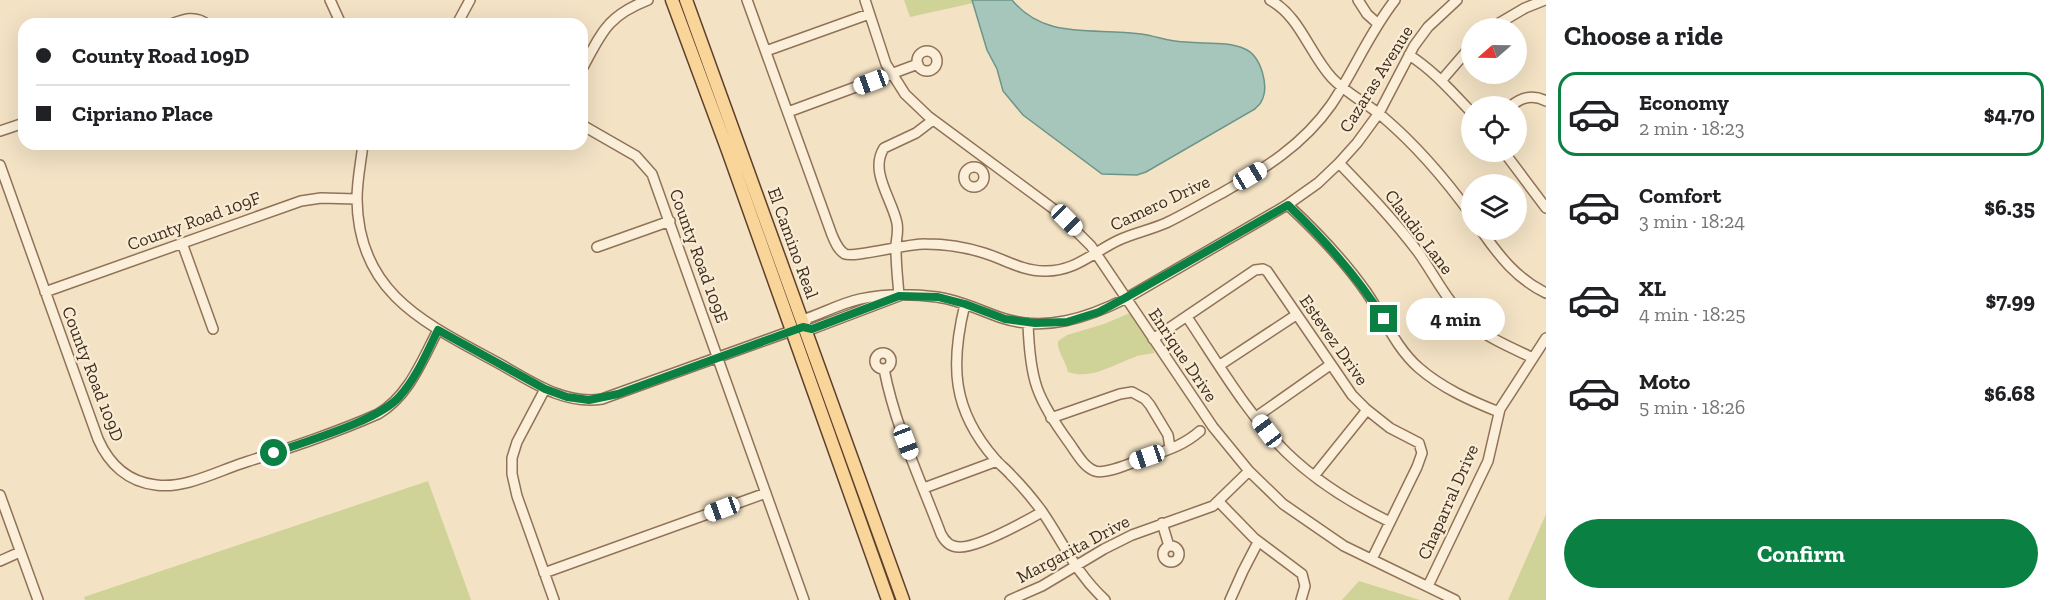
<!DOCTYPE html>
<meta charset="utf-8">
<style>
:root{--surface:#fff;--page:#f6f6f6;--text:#202124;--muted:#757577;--line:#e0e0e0;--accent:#0b8043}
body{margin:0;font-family:"Zilla Slab",serif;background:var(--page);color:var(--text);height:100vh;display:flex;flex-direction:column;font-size:22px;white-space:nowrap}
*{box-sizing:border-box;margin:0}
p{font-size:20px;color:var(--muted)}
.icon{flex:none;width:33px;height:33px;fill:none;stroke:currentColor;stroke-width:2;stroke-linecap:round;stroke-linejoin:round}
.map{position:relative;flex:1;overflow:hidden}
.drawer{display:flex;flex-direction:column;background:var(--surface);width:510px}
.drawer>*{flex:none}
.guide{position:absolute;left:18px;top:18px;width:570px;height:132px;border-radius:18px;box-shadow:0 6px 24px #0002;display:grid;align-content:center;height:132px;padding:0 18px;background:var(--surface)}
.needle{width:39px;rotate:250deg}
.tools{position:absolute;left:1461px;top:18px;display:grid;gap:12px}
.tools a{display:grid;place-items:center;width:66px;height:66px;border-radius:50%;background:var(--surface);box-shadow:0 6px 24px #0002;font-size:30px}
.end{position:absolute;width:27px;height:27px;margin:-14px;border:8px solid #0b8043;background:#fff;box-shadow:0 0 0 3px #fff}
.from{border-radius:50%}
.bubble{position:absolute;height:42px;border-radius:21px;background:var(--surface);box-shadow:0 6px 24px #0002;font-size:20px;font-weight:700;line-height:42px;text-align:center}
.car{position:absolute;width:18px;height:36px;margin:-18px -9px;border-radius:8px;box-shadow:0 0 4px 2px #0007;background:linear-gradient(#fff 24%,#345 0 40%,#fff 0 76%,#345 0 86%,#fff 0)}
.guide b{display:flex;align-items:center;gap:21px;height:57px;font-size:22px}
.guide b+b{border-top:2px solid var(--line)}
.guide i{width:15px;height:15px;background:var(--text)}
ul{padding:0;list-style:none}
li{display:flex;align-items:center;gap:18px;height:84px;margin:0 12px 9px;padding:0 6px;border:3px solid transparent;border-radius:18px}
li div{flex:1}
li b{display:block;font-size:22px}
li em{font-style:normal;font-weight:700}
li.on{border-color:var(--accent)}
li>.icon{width:54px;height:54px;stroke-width:1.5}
h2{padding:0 18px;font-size:27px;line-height:72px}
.action{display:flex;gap:12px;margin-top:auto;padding:12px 18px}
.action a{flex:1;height:69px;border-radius:36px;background:var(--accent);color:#fff;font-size:24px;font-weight:700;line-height:69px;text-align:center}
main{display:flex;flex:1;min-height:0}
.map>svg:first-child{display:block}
.green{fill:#cfd397}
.water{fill:#a7c6bb;stroke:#6c9588;stroke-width:1.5}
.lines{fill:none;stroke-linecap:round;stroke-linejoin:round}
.minor-casing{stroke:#907258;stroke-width:12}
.major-casing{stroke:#5e402d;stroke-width:15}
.minor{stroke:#fcefd9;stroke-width:9}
.major{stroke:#f9d599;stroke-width:12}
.route{stroke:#0b8043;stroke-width:8}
.labels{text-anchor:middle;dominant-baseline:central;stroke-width:4.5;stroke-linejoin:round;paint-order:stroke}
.street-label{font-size:18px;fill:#3f2c1e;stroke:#f9ecd5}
</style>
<main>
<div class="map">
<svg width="1546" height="600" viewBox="0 0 1546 600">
<rect width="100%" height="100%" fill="#f3e2c4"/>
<path class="green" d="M904,0H972L973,3L910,17Z
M1130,313L1152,344L1154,353C1147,355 1141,354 1135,357C1112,365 1092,380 1068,372C1066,361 1057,352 1058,341L1067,335L1104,324Z
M428,481L471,600H85L84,597Z
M1546,514V600H1508Z
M1359,581L1420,600H1342Z"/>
<path class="water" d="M972,0H1012C1046,41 1094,27 1141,34C1156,36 1171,42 1186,42C1204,44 1228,41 1245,49C1261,56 1270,87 1261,102C1260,105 1257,106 1255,109L1146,172L1137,175L1102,174L1023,115L1003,91L997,69L987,50Z"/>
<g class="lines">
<g class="minor-casing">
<path id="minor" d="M330,0L341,24
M747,0L832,235C835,242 838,250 845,254C854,258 909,243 926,244C945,244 965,247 984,253C1004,259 1022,271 1044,271C1075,272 1093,252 1119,240C1134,233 1150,230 1166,223C1185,214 1203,203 1222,193C1264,169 1303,145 1331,105C1354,71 1369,33 1395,0
M865,0L886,64L905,94L928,116L1055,210L1091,246L1213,427L1249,471L1283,504L1344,546L1455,600
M1270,0C1300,16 1309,53 1332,78C1347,94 1367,103 1383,117C1417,146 1446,180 1472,216
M1358,0L1367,14L1377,23
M171,24C184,19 195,15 207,24
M457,24L470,0
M1491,28L1525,8L1545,0
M766,51L869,14
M917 61a10 10 0 1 1 20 0a10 10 0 1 1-20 0Z
M1409,55C1433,70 1452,92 1472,113
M582,69C602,32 607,16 648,0
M1441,81L1472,45
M1511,106C1522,97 1533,94 1546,101
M788,112L918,64
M582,125L636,156L652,174L804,600
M0,131L24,123
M363,144C361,162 357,180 357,199C358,295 427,324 500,364C532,382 564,405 602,399L791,331
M1504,152L1546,208
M1339,163C1367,192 1394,220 1418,252C1436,277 1448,305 1473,325C1490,339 1512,348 1533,358
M0,165L98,439C109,464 128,482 156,485C183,489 214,473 240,464C286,449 333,434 378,414C409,396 422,360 438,330
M964 177a10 10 0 1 1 20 0a10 10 0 1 1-20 0Z
M1288,205C1317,232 1344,260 1367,293C1384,318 1396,348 1419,368C1442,388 1471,401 1499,412
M1481,230C1499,256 1517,279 1546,293
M182,243L213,329
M597,247L670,221
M45,292L301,201L321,198L357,199
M899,296L812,329L803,327L808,318C825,312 842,303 860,299C884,294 913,294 937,297C960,300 981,311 1002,318C1045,332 1087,318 1125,299L1287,205L1318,183L1339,163L1357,143L1379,113L1414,46L1428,27L1457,0
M899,296C898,281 896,266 896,250C895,240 899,236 897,223C892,199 869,171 884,148L916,133L933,120
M965,304C950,365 952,410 995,459C1000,465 1006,469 1011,475C1022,486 1032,498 1041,510C1064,543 1074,571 1105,600
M1187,317C1218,363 1247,414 1287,453C1318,483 1353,504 1390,522
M1028,323C1030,381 1036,397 1070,444C1077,454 1084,467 1095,471C1107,475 1135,461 1148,457C1168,450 1184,445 1200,431
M1153,339L1255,270L1263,269L1267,271L1352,395L1366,409L1390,428L1419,443L1422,453L1417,467L1372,559
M875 361a8 8 0 1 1 16 0a8 8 0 1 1-16 0Z
M1220,365L1296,315
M884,369C895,426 921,481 941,534C945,542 950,547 959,547C977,548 1026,521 1042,512
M545,389L517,442L512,458V474L517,496L554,600
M1256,417L1330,365
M1051,418L1120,394L1132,392L1145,399L1150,405L1168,435L1170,448
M1314,476L1367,410
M924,488L997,461
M0,495L38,600
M1219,502L1254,538L1302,574L1305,586L1301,600
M1162,523L1169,546
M1163 554a8 8 0 1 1 16 0a8 8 0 1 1-16 0Z
M0,561L20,552
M544,573L766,493
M1428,586L1488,461L1500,409L1546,338
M1010,600L1042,586L1104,549L1132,535L1213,506L1249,471
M1230,600L1243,571L1258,542"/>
</g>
<g class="major-casing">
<path id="major" d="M672,0L728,151L888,600
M686,0L903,600"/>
</g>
<use href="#minor" class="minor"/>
<use href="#major" class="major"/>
</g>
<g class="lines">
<path class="route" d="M274,453C306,441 378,421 399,397C416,379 427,352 438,330L545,389L567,397L589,400L618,394L803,327L812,329L899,296L938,297L965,304L1005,319L1035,323L1067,322L1099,312L1125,298L1288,205C1325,240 1357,276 1384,319"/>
</g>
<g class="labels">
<g class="street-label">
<text transform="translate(1376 79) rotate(-58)">Cazaras Avenue</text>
<text transform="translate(1160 203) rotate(-25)">Camero Drive</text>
<text transform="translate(194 221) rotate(-20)">County Road 109F</text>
<text transform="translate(1419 232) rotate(53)">Claudio Lane</text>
<text transform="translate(793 243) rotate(70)">El Camino Real</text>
<text transform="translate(699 256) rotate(70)">County Road 109E</text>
<text transform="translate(1334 340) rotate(55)">Estevez Drive</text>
<text transform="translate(1183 355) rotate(56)">Enrique Drive</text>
<text transform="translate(93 374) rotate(69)">County Road 109D</text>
<text transform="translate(1448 502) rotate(-66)">Chaparral Drive</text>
<text transform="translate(1073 549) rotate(-28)">Margarita Drive</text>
</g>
</g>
</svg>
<div class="tools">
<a><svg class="needle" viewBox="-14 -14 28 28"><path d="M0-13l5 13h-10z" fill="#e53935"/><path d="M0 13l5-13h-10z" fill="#757577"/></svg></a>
<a><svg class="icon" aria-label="locate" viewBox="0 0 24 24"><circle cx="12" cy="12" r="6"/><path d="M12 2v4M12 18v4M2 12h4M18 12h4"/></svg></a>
<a><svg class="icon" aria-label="layers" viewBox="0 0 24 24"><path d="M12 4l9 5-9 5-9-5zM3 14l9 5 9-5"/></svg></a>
</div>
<i class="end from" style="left:274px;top:453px"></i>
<i class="end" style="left:1384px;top:319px"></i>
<div class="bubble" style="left:1406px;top:298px;width:99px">4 min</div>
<i class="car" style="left:871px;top:82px;rotate:250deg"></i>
<i class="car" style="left:1250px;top:176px;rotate:59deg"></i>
<i class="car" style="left:1067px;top:220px;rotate:135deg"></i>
<i class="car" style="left:1267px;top:431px;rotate:323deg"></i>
<i class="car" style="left:906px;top:442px;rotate:159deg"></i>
<i class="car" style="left:1147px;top:457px;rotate:251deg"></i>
<i class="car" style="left:722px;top:509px;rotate:250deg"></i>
<div class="guide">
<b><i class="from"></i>County Road 109D</b>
<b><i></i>Cipriano Place</b>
</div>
</div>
<section class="drawer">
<h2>Choose a ride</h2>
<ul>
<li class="on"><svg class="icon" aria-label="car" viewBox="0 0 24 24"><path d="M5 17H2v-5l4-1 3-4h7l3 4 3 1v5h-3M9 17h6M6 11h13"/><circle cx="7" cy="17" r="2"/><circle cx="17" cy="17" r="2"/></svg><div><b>Economy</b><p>2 min · 18:23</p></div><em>$4.70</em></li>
<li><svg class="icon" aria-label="car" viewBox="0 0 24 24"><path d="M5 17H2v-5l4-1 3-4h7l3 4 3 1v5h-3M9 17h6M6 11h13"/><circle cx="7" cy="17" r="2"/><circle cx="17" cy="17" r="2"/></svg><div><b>Comfort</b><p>3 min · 18:24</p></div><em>$6.35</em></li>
<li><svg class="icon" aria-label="car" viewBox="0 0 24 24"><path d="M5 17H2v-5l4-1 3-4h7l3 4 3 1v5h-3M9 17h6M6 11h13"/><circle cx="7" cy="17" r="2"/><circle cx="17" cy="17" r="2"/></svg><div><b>XL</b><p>4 min · 18:25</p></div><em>$7.99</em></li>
<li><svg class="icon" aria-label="car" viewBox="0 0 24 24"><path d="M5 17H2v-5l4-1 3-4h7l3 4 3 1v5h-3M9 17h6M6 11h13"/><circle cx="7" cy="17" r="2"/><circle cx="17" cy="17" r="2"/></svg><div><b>Moto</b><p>5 min · 18:26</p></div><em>$6.68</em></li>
</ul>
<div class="action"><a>Confirm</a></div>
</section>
</main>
